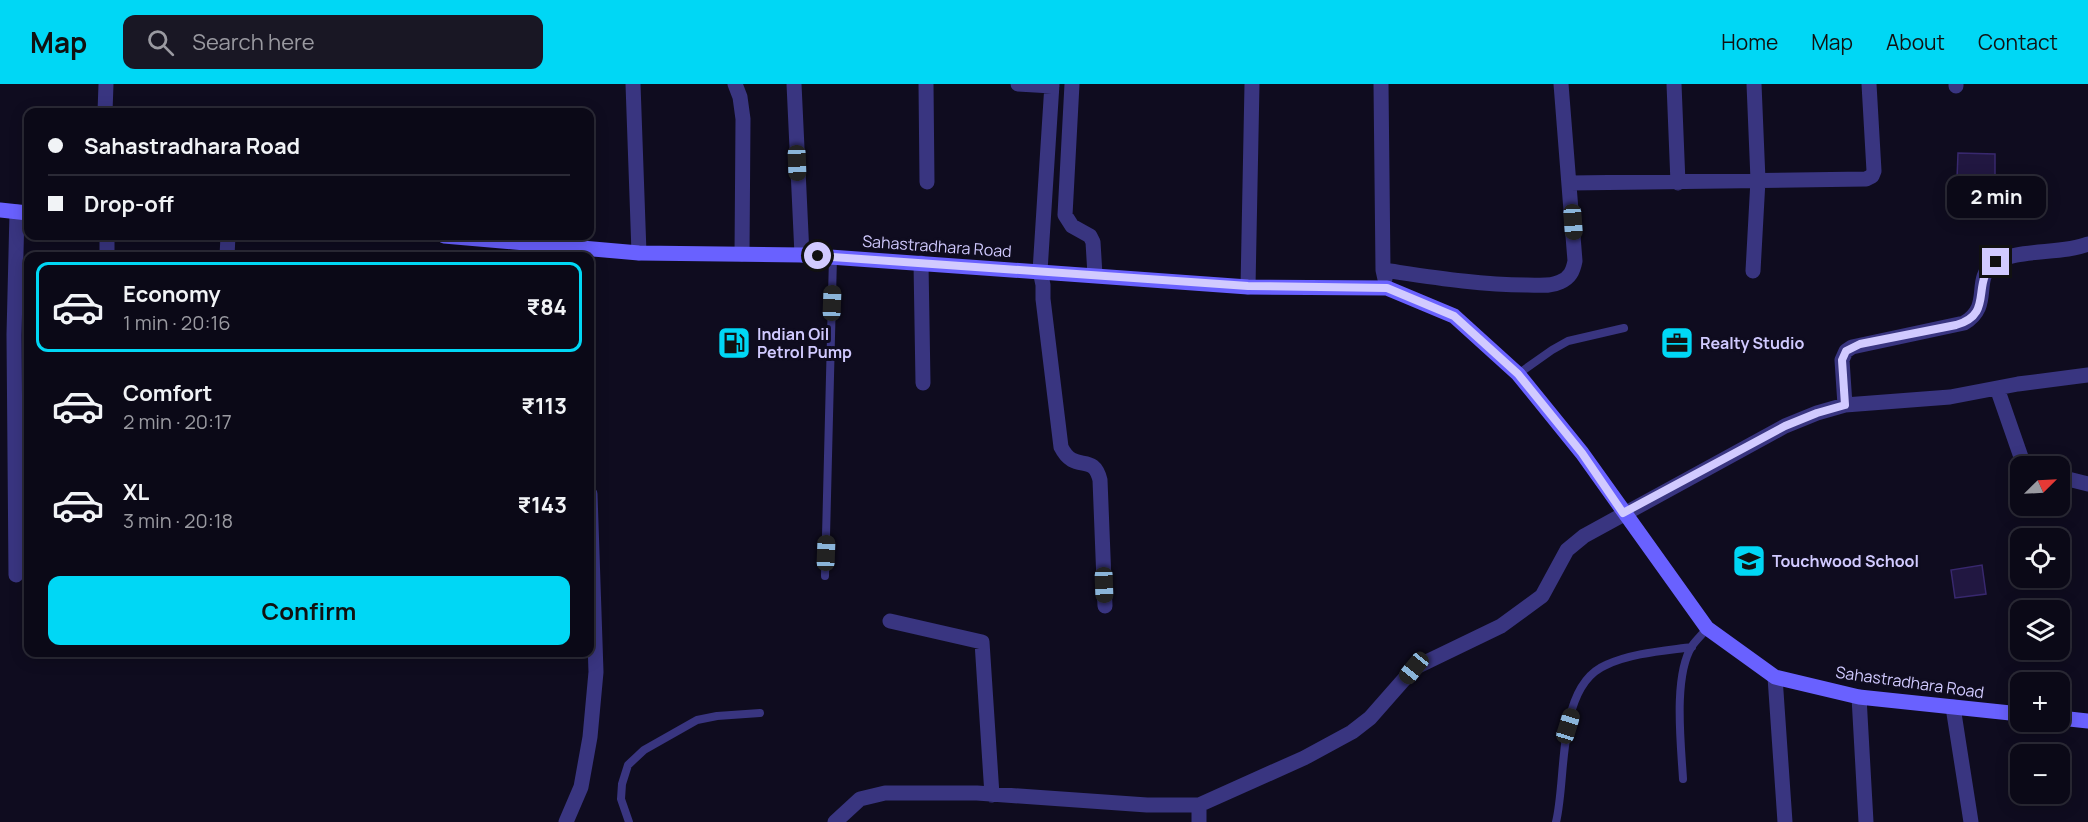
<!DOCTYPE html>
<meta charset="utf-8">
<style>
:root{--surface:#0b0917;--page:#191724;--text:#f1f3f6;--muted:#9a9aa1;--line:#2b2a36;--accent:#00d7f5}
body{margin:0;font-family:Manrope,sans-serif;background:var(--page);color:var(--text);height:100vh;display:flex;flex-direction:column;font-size:22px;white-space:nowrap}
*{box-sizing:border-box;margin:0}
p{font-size:20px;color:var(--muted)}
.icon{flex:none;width:33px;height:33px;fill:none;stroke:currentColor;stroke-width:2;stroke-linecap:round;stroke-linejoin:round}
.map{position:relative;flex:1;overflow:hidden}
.drawer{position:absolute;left:24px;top:168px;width:570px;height:405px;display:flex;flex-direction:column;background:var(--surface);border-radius:12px;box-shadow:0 3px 15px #0003,0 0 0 2px var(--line)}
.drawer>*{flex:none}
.top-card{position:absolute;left:24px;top:24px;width:570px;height:132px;border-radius:12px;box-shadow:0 3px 15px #0003,0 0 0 2px var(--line);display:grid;align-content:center;height:132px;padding:0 24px;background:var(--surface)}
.needle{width:39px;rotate:66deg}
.tools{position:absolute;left:2010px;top:372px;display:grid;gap:12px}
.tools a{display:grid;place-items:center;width:60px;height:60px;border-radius:12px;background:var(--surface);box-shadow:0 3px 15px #0003,0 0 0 2px var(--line);font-size:30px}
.end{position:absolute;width:27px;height:27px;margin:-14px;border:8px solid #d1caff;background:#111;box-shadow:0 0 0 3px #111}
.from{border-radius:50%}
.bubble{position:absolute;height:42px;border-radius:12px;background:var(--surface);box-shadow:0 3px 15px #0003,0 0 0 2px var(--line);font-size:20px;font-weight:700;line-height:42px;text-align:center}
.car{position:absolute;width:18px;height:36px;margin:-18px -9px;border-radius:8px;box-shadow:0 0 4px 2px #0007;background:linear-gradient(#222 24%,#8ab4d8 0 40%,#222 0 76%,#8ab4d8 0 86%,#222 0)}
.top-card b{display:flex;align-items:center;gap:21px;height:57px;font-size:22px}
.top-card b+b{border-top:2px solid var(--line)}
.top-card i{width:15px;height:15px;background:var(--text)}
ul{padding:10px 0 0;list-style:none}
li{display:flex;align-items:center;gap:18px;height:90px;margin:0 12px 9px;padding:0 12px;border:3px solid transparent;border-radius:12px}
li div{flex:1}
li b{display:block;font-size:22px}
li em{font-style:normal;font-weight:700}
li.active{border-color:var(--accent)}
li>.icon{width:54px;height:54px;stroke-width:1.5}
.cta{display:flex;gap:12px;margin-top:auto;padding:12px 24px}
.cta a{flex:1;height:69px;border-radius:12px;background:var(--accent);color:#111;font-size:24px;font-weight:700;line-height:69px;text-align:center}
header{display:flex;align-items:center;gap:36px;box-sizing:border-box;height:84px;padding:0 30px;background:var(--accent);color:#111}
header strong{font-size:28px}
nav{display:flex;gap:33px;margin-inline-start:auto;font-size:21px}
.search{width:420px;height:54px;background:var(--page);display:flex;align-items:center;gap:15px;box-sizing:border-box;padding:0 21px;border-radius:12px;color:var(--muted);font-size:22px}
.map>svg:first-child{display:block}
.building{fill:#211741;stroke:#38286e;stroke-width:1.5}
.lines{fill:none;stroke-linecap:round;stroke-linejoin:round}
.service{stroke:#393580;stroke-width:8}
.minor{stroke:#393580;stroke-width:15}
.secondary{stroke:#6961ff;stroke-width:15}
.route{stroke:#d1caff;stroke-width:8}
.labels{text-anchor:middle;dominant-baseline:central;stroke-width:6;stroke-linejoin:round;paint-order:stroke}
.street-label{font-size:16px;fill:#d1caff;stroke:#0f0c1f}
.poi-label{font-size:16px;font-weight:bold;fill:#d1caff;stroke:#0f0c1f;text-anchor:start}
</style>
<header>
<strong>Map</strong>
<div class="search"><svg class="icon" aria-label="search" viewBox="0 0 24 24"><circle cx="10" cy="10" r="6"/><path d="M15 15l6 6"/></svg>Search here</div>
<nav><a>Home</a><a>Map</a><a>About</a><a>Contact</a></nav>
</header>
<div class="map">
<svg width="2088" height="738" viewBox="0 0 2088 738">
<rect width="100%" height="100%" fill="#0f0c1f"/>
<path class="building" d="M1958,69L1995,70V95H1957Z
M1982,481L1986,510L1955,514L1951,486Z"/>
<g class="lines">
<path class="service" d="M1518,290L1552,266L1568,257L1624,244
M825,492L833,173
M1683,695C1681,660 1673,592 1692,562C1696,556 1703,550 1707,544
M629,738L621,715L622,700L628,681L644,666L697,636L717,632L760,629
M1556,738C1567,694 1556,602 1606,581C1632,569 1663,567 1692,563"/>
<path class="minor" d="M633,0L639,169
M735,0L740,13L743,35L742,170
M794,0L802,171
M926,0L927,98
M1018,0L1052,2
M1052,0L1040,187L1043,201V215L1061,363C1075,391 1093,367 1100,396L1105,522
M1072,0L1065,131L1072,142L1090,152L1093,158L1095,191
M1381,0L1383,186L1385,195
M1674,0L1678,99
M1956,0V2
M105,28L106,0
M1570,99L1866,95L1872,92L1874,87L1869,0
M107,152V172
M227,172L228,152
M921,179L923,299
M1383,186C1431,193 1479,201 1527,201C1538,201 1550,203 1560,198C1570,194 1573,187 1575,177L1561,0
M1753,187L1758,96L1754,0
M1248,203L1252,0
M1997,304L2021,373L2028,382
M1845,321L1842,276L1846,267L1852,263L1964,239C1993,222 1972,196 1993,180C2014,164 2062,171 2088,160
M2060,393L2088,400
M16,491L14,251L17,128
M890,537L982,558L992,711
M1775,593L1785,738
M1859,613L1866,738
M1953,623L1971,738
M1199,721V738
M566,738L581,703L590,653L596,588L590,410
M835,738L860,715L885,709H977L1147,721H1199L1304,674L1352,648L1370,634L1414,584L1501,542L1542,512L1567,466L1584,452L1785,342L1817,329L1845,321L1950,313L2018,300L2088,291"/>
<path class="secondary" d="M0,126L28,129
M444,152L639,169L802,171L1248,203L1387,204L1454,232L1518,290L1582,369L1707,544L1775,593L1859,613L2020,630
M2060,634L2088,637"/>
</g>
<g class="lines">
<path class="route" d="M818,172L1248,202L1387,204L1454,232L1518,290L1582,369L1623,429L1785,342L1817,329L1845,321L1842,276L1846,267L1860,260L1956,241C1996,230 1969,197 1996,178"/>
</g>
<defs>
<g id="fuel-square" transform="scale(1.725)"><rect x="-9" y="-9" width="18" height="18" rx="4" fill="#00d7f5" stroke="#0f0c1f"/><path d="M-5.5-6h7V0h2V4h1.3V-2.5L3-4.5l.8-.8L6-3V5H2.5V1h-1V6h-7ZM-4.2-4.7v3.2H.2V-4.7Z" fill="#111"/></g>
<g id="office-square" transform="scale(1.725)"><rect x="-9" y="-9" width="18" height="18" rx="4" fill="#00d7f5" stroke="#0f0c1f"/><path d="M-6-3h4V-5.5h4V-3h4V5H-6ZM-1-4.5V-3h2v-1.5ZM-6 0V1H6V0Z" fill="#111"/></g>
<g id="school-square" transform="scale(1.725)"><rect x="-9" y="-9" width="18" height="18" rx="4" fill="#00d7f5" stroke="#0f0c1f"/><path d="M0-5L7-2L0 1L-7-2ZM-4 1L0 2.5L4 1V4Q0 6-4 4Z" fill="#111"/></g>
</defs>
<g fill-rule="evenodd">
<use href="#fuel-square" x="734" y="259"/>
<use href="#office-square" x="1677" y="259"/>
<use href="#school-square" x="1749" y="477"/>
</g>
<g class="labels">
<g class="street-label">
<text transform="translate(937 162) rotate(4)">Sahastradhara Road</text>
<text transform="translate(1910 598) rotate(8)">Sahastradhara Road</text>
</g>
<g class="poi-label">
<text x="757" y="250">Indian Oil<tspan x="757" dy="18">Petrol Pump</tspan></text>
<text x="1700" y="259">Realty Studio</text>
<text x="1772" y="477">Touchwood School</text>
</g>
</g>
</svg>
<div class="tools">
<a><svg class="needle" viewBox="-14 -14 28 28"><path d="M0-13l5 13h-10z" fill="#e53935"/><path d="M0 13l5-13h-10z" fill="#9a9aa1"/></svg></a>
<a><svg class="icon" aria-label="locate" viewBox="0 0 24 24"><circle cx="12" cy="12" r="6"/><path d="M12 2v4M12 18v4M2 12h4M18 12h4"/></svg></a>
<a><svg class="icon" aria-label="layers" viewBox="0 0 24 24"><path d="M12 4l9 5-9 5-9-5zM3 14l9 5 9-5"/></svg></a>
<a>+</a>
<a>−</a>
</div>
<i class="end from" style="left:818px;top:172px"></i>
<i class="end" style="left:1996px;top:178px"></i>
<div class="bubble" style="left:1947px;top:92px;width:99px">2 min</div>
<i class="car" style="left:797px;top:79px;rotate:178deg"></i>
<i class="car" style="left:1573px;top:138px;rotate:176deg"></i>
<i class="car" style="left:832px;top:219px;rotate:2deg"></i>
<i class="car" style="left:826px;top:469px;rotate:2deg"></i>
<i class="car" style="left:1104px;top:501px;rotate:178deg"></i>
<i class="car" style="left:1414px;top:584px;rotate:219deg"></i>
<i class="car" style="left:1568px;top:642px;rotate:17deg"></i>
<div class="top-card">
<b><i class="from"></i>Sahastradhara Road</b>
<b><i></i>Drop-off</b>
</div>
<section class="drawer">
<ul>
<li class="active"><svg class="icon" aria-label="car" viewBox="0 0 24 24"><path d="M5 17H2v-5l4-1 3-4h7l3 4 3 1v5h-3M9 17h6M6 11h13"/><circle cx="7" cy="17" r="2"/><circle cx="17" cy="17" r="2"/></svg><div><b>Economy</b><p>1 min · 20:16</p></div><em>₹84</em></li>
<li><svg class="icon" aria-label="car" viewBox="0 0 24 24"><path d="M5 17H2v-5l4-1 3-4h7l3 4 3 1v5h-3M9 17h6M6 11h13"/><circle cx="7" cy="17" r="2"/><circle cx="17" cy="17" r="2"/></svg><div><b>Comfort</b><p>2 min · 20:17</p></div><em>₹113</em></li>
<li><svg class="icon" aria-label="car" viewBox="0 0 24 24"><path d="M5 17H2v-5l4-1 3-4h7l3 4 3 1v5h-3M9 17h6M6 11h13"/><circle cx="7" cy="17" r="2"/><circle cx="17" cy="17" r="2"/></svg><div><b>XL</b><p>3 min · 20:18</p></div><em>₹143</em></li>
</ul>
<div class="cta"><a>Confirm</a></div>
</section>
</div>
